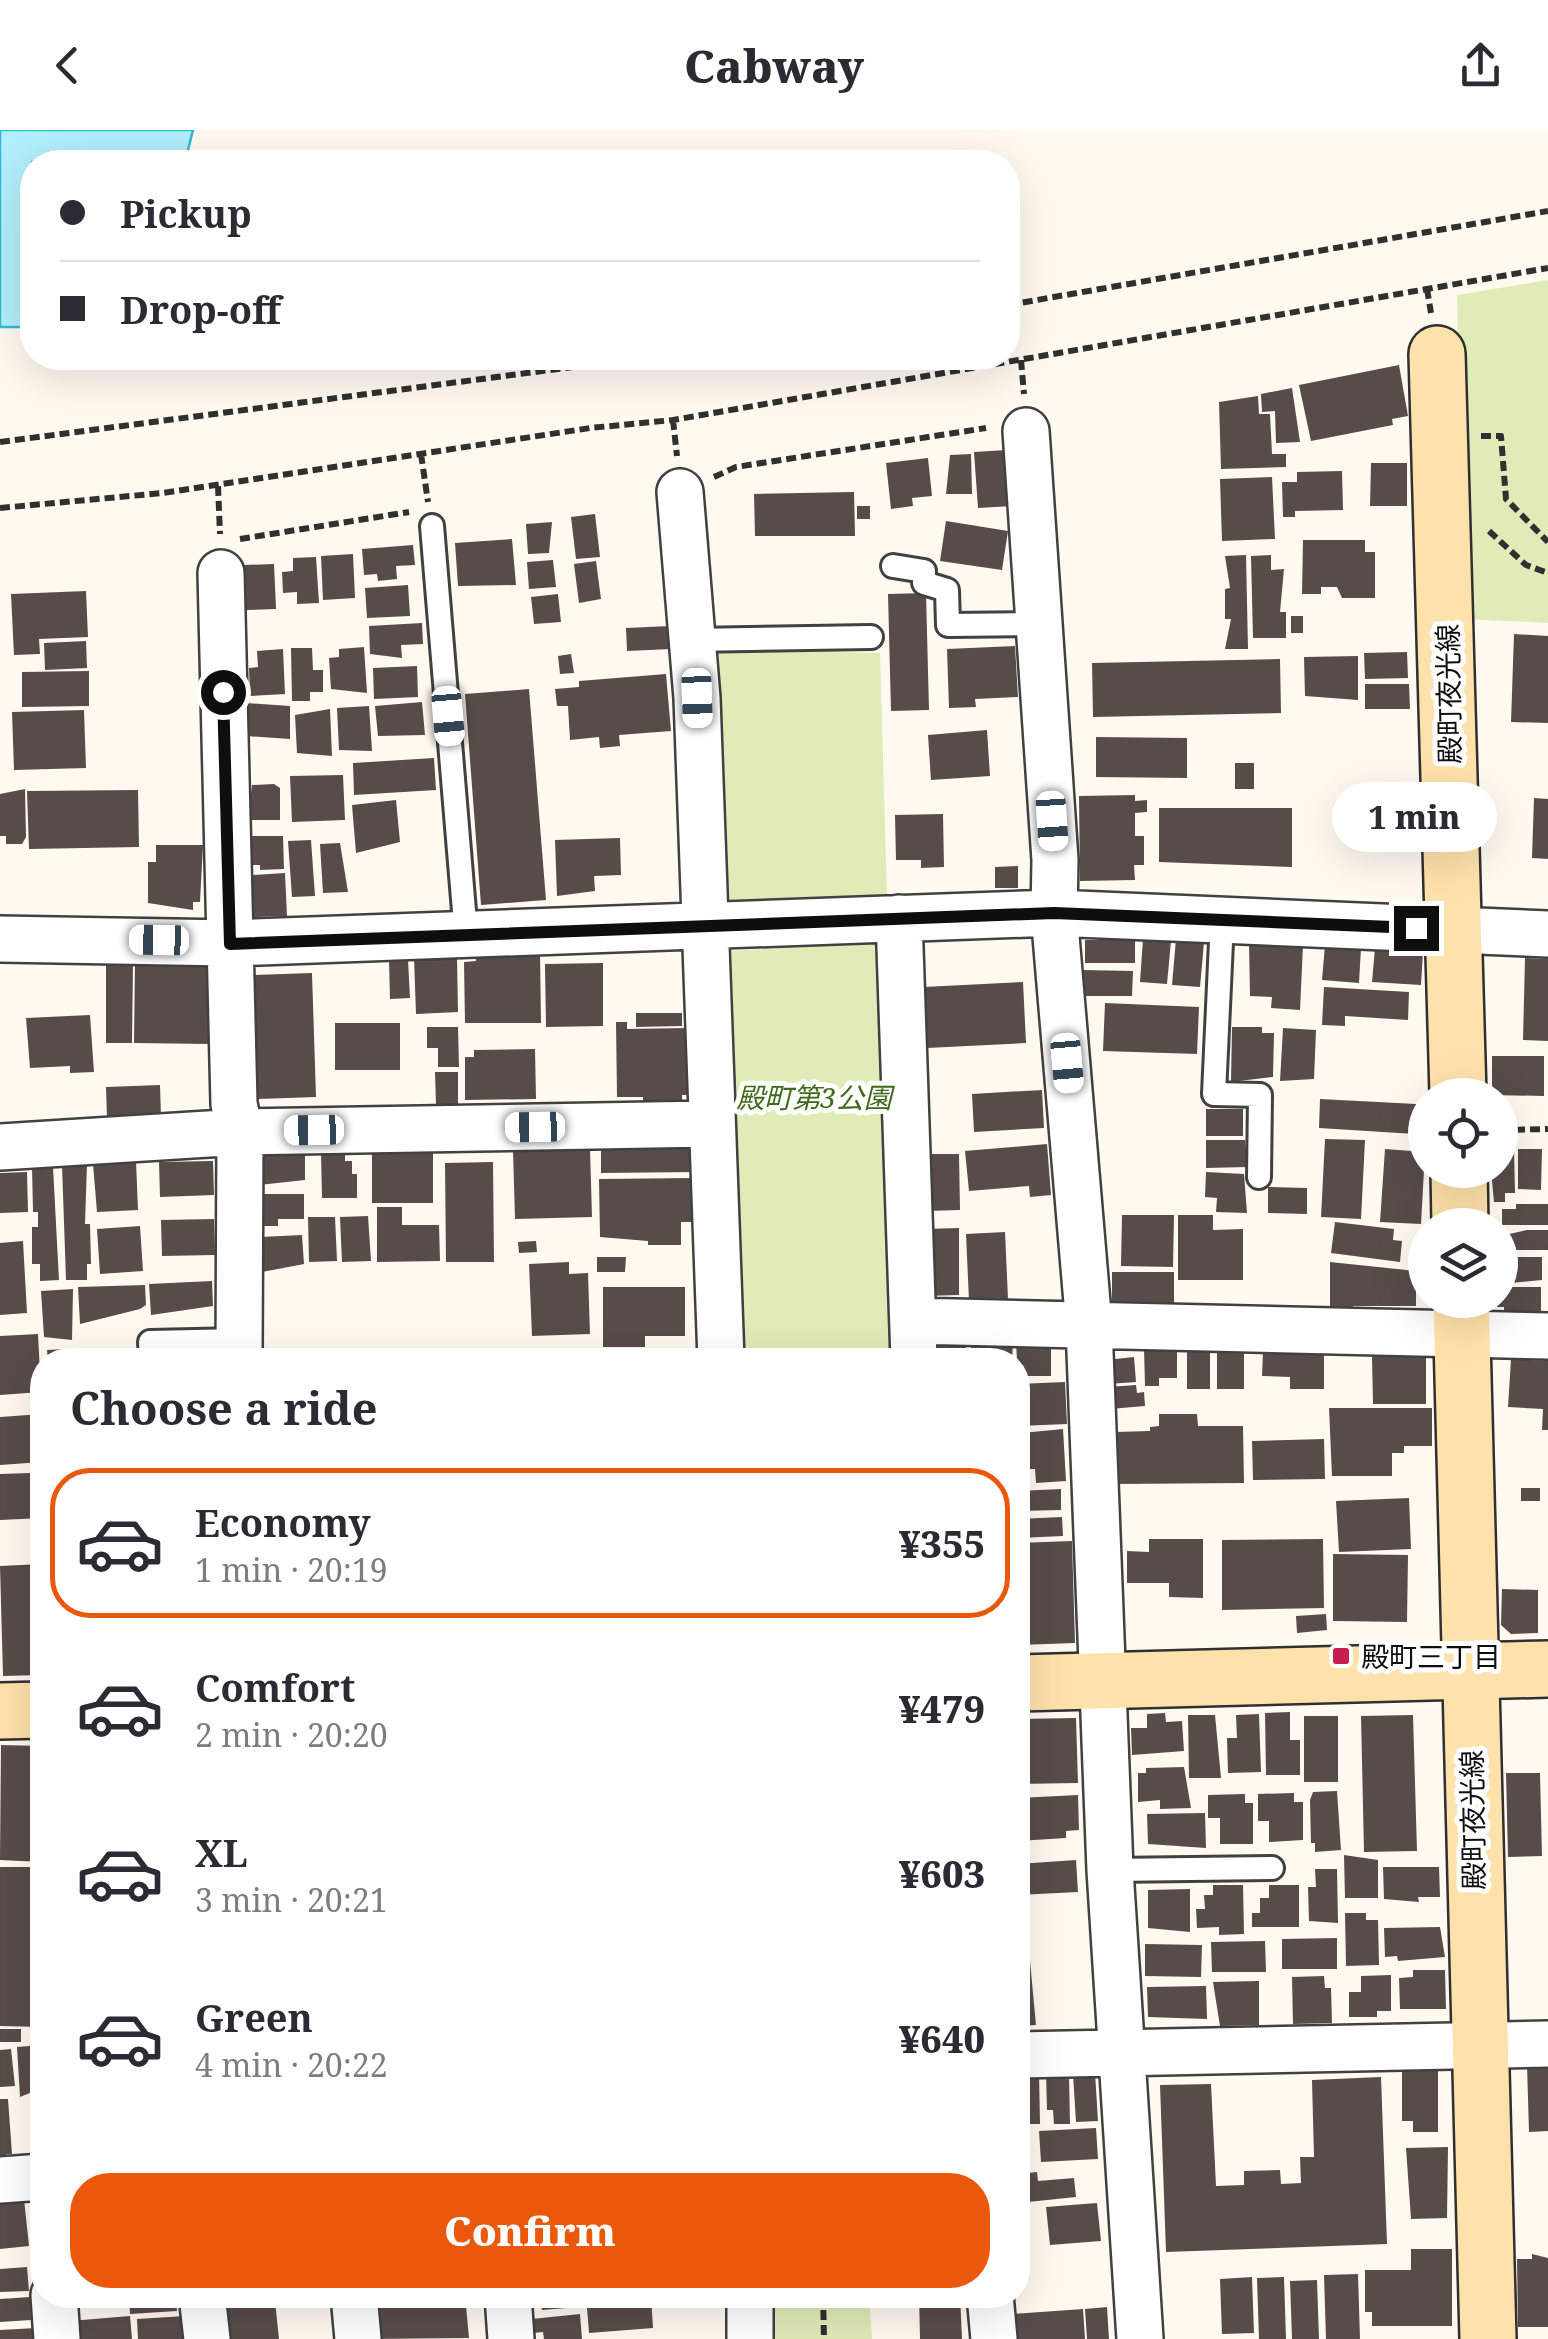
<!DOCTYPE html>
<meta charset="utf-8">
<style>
:root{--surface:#fff;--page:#f2f2f3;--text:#2b2b33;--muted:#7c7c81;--line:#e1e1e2;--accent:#ea580c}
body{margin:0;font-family:"Noto Serif","Noto Sans JP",serif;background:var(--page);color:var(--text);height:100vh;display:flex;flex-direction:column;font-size:38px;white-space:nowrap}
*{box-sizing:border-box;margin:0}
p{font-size:32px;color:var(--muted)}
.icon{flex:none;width:55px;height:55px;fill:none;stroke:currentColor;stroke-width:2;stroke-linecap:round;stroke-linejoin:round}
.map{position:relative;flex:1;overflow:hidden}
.sheet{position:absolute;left:30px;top:1218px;width:1000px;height:960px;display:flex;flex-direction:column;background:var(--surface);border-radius:40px;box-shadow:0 10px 40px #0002}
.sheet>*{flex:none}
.guide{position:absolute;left:20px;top:20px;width:1000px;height:220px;border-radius:40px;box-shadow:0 10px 40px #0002;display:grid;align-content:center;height:220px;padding:0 40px;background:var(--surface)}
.controls{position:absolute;left:1408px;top:948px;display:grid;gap:20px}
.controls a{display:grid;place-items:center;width:110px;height:110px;border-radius:50%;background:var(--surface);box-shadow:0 10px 40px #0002;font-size:50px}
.end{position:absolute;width:45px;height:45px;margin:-22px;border:12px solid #0e0e0e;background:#fff;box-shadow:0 0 0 5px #fff}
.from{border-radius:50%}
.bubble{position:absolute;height:70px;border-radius:35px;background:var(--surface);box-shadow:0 10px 40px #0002;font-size:32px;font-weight:800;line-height:70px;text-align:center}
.car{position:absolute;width:30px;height:60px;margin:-30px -15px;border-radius:12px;box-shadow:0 0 8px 2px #0007;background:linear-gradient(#fff 24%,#345 0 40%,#fff 0 76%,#345 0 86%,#fff 0)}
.guide b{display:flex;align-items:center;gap:35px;height:95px;font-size:38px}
.guide b+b{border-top:2px solid var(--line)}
.guide i{width:25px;height:25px;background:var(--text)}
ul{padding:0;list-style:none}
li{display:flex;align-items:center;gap:30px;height:150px;margin:0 20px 15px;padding:0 20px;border:5px solid transparent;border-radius:40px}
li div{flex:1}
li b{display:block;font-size:38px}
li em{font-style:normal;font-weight:800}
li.on{border-color:var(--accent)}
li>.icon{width:90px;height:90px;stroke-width:1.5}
h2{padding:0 40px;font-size:45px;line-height:120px}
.primary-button{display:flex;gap:20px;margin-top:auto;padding:20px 40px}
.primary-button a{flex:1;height:115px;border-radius:40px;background:var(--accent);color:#fff;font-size:40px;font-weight:800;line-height:115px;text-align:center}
header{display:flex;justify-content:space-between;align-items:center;height:130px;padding:0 40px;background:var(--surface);font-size:45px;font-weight:800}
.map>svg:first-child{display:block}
.green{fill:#dfecb7}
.water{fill:#b1effa;stroke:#34bad5;stroke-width:2.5}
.building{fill:#584c4a}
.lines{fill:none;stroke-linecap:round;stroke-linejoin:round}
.lane-casing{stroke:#414141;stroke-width:28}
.street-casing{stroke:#414141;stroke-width:50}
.secondary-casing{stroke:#303030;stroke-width:60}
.path{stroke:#303030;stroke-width:6;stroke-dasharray:10 5;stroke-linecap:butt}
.lane{stroke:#fff;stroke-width:22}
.street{stroke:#fff;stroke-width:45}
.secondary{stroke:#ffe2ab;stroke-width:55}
.route{stroke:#0e0e0e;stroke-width:12}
.poi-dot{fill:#c71e4e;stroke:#fff;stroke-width:4}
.labels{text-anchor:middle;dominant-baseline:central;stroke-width:10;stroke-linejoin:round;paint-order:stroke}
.street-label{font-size:28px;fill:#0e0e0e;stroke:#fff}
.park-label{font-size:28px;font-style:italic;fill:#3e6a1b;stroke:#fff}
.poi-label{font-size:28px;fill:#0e0e0e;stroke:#fff;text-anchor:start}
</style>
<header><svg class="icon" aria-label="back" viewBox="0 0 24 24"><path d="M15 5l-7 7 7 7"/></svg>Cabway<svg class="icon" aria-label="share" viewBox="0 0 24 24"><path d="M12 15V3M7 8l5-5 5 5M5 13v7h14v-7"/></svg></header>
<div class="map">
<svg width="1548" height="2209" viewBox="0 0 1548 2209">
<rect width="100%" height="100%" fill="#fff9f0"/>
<path class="green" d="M1548,150V493L1465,489L1457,165Z
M711,519L880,523L887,765L723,776Z
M894,812L901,1230H743L724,821Z
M772,2165H869L872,2209H773Z"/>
<path class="water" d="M0,0H193L185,32H32V197H0Z"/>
<path class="building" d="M1399,235L1408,286L1392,289L1393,295L1311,311L1299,255Z
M1292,258L1300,312L1276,313L1275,281L1262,282L1261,264Z
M1258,266L1259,284H1270L1272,324H1286V337L1221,339L1219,272Z
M1007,320L1012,376L978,378L974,322Z
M971,324L972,364H946L950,325Z
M928,328L932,366L912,368L913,376L891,379L886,333Z
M1371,333H1407V376H1370Z
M1342,341L1343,380L1295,381V387H1283L1282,352H1297V342Z
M1272,347L1275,409L1222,411L1220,349Z
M854,362L855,406H755L754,364Z
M857,376H870V389H857Z
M595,384L600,427L576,429L571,387Z
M946,391L1008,401L1002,440L940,431Z
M552,392L549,423L528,424L526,394Z
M512,409L516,455L458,456L455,413Z
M1303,410H1365V422H1375V468H1342L1337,457H1321V464H1302Z
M413,415L415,435L396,436L397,449L378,451L377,444L364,445L362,419Z
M353,424L355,468L323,470L321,426Z
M1246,425L1248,519H1225L1231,489H1225V459L1230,458L1225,426Z
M1271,425V440L1284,439L1280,482H1286V508H1253L1251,426Z
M316,427L319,473L297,474V462L283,463L282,442L293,441V428Z
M553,430L556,457L529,459L527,432Z
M596,431L601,469L579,473L574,434Z
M274,434L276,479L245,480L243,435Z
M408,455L410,486L367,488L365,458Z
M86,461L88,507L39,509L40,524L14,525L11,464Z
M926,463L929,580L891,581L888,464Z
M558,464L561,492L534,494L531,467Z
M1291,486H1303V503H1291Z
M422,493L423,514L401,515L402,528L370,524L369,496Z
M670,496L671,519L627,521L626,498Z
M1514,504L1548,506V593L1511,592Z
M86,511L87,538L45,540L44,513Z
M1015,516L1018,567L975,569L976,577L949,578L947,519Z
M364,517L367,563L331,559L329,528L339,527V519Z
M291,518H312L313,540H323V562H310V571H292Z
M283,519L285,564L250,566L249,538L258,537L257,521Z
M1407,522L1408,548L1365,549L1364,523Z
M571,524L574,543L560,544L558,526Z
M1358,526V570L1305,566L1304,527Z
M1280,529L1281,583L1093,587L1092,533Z
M417,536L418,567L374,569L373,538Z
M89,541V576L22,577V542Z
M666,544L671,601L619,605L620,616L600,618L599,607L570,610L568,576H557L555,559L579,557V551Z
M1365,554H1409L1410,579H1365Z
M529,559L546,770L481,775L465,564Z
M422,572L425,605L378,606L375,576Z
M246,573L290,576V609L246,606Z
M369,576L372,621L339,620L337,578Z
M330,579L332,626L297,623L295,585Z
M84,580L86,638L14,640L12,582Z
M987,600L990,646L931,650L928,605Z
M1096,607L1187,608V648L1096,647Z
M434,628L436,660L354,665L353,633Z
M1235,633H1254V659H1235Z
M343,645L345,690L292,692L290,646Z
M274,654L280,658V690H248L252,655Z
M25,659L26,707L22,714H6V706H0V664Z
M138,660L139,717L29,719L27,661Z
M1135,665V671L1147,670V682L1135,683V706H1144V735H1134L1135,750L1080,751L1079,666Z
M1534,668L1548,669V729L1532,728Z
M396,670L400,712L356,723L352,675Z
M1159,678H1292V737L1159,732Z
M943,684L944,737L921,738V730H896L895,685Z
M247,706H283L284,739L260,740V735H248Z
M620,708L621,745L594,746L595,761L557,766L555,710Z
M311,710L315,766L292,767L288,711Z
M340,713L348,762L323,763L320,714Z
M156,715H203L200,772H193V780L148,773V732H156Z
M1018,736V758H995V737Z
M285,743L287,786L254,787L252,745Z
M1143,809L1171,811L1167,854L1140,852Z
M1176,809L1204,812L1200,857L1172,855Z
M1085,810H1135V833H1085Z
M1249,812L1303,815L1300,880L1271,878L1272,867L1250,866Z
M1325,815L1361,818L1359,853L1322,850Z
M1375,818L1423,822L1421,855L1372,852Z
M476,822H540L541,893H465L464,832L476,831Z
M457,827L458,882L416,884L414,828Z
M1525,828L1548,829V911L1523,910Z
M389,830H408L410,868L390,869Z
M106,832H133L132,913H106Z
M135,832H209V914L134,913Z
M603,833V896L546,897L545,834Z
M1083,840L1133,841L1132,866H1083Z
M312,843L316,967L258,969L254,845Z
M1023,852L1026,913L927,918L924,857Z
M1324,857L1409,862L1408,890L1345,886V896L1322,895Z
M1105,873L1199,877L1197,924L1103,921Z
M636,883H682V896L636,897Z
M90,885L94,942L70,943V936L30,938L26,888Z
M616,892H627V899L687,898L689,965H682V973L643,974V967H617Z
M335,893H400V940H335Z
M427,897H458L459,937H438V918H427Z
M1232,897H1262V903H1274L1273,947L1231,952Z
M1283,898L1316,900L1314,949L1280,951Z
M535,919L536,969L465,970V927H474V920Z
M1492,926H1544V966L1492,965Z
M435,942H458V975H436Z
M160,955L161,987L107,989L106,957Z
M1042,960L1044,998L974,1002L972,964Z
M1320,969L1416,974L1415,1004L1319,998Z
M1206,979H1243V1006H1206Z
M1325,1009L1365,1010L1361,1089L1321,1087Z
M1206,1010H1245L1248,1037L1206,1038Z
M685,1014L696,1025V1042L601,1043V1015Z
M1047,1014L1051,1065L1030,1067L1029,1056L969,1061L965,1021Z
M590,1018L592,1087L515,1089L513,1020Z
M372,1019L433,1020V1073H372Z
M1385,1019L1425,1022L1421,1094L1380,1092Z
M1518,1019H1542L1541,1060L1518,1059Z
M1500,1020H1514L1515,1063H1505V1072H1494L1491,1040H1500Z
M305,1022V1050L259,1055V1032H264V1024Z
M321,1022H345V1031H352V1044H357V1068H322Z
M924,1024H959L960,1080L925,1081Z
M136,1031L138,1080L97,1082L93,1034Z
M213,1031L214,1065L160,1067L159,1032Z
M493,1032L494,1132H446L445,1033Z
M87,1034L85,1094H90L91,1134H87V1150H66L62,1035Z
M32,1037H53L59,1150L40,1151V1134H32V1097H38V1082H33Z
M27,1042L28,1082L0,1083V1043Z
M1206,1042L1244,1044L1247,1083L1216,1082L1217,1068L1205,1067Z
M694,1048V1092H681V1115H648V1111L600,1107L599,1049Z
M1268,1057L1307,1058V1084L1268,1083Z
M254,1064H304V1089H278V1096H254Z
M1516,1074H1548V1095H1502V1079H1516Z
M377,1077H402V1095H439L440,1131L377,1132Z
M1122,1085H1174L1173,1137L1121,1136Z
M1178,1085H1213V1100L1243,1099V1150H1178Z
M368,1086L371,1131L342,1132L340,1087Z
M308,1087H335L337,1131L309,1132Z
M214,1089L215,1125L162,1126L161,1090Z
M1335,1092L1394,1099L1393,1110L1402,1111L1400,1132L1331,1123Z
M140,1096L143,1141L100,1144L97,1099Z
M959,1098V1165L924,1166L923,1099Z
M1527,1100H1548V1120H1505V1105Z
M1005,1102L1008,1169L969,1171L966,1104Z
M302,1105L304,1134L262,1142L260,1107Z
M23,1111L27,1183L0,1185V1113Z
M536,1111L537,1122L519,1123L518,1112Z
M597,1127H626L625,1142H597Z
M1500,1127H1542V1150L1500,1154Z
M569,1132V1144L588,1143L590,1204L532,1206L529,1134Z
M1330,1132L1416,1141V1176H1353V1182L1330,1181Z
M1112,1142H1174V1176H1112Z
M212,1151L213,1176L151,1185L149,1154Z
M145,1155L146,1175L140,1179L80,1194L78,1157Z
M603,1157H685V1206H645V1217H603Z
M1500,1157H1541V1182L1504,1187V1177H1497Z
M73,1159L72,1210L44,1207L41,1161Z
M38,1204L41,1262L0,1265V1206Z
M929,1211L966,1212V1230H929Z
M971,1212H1013L1012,1230H971Z
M1016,1213H1051V1246H1018Z
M1177,1217V1248H1159V1256H1145L1144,1218Z
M1217,1217H1244V1259H1217Z
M1187,1218H1210V1259H1187Z
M66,1219L67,1230H48L47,1220Z
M1263,1222L1324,1224V1259H1290V1247L1262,1246Z
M1426,1226V1274H1373L1372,1227Z
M1134,1227L1136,1252L1108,1254L1106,1230Z
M1511,1229L1548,1231V1300H1542L1543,1279L1508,1277Z
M1065,1252L1067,1294L1018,1296V1254Z
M1136,1255L1137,1263L1144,1262L1145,1276L1110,1279L1108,1257Z
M1329,1278H1432V1316H1404V1323H1392V1346H1332Z
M42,1284V1332L0,1335V1287Z
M1159,1284H1197L1198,1296H1243L1244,1353L1116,1354L1115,1302L1150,1301V1297L1159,1296Z
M1063,1299L1066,1351L1036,1353L1035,1339H1024L1022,1303Z
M1324,1309L1325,1349L1253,1350L1252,1311Z
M30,1343L31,1354H42V1388L0,1390V1344Z
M1521,1358H1540V1371H1521Z
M1061,1359V1380L1018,1381V1361Z
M1409,1368L1411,1419L1339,1422L1336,1371Z
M1062,1387L1063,1406L1018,1408V1389Z
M1149,1409H1203V1468L1169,1467V1453H1127V1421L1149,1422Z
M1323,1409L1324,1478L1222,1480V1410Z
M1072,1411L1075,1513L1018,1515V1413Z
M1333,1424L1408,1425L1407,1492L1333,1491Z
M42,1434V1545L3,1546L0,1436Z
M1502,1459L1538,1460V1503L1511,1504L1501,1495Z
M1326,1484L1327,1500L1297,1503L1296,1486Z
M1290,1582V1610H1300V1645H1266L1265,1583Z
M1165,1583L1166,1592L1182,1591L1184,1621L1132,1625L1131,1598H1147V1584Z
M1259,1584L1261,1642L1228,1643L1227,1608H1237L1236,1585Z
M1188,1585H1215L1221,1648H1189Z
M1413,1585L1417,1721L1364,1722L1361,1586Z
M1304,1586H1338V1652H1304Z
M1076,1588L1078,1653L1018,1654V1589Z
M1,1615L42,1616V1732L0,1730Z
M1184,1637L1191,1678L1160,1679V1670L1138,1672V1643H1146V1638Z
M1506,1643H1540L1542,1726L1508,1727Z
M1337,1661L1341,1720L1315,1722V1713H1311L1310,1670L1313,1662Z
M1294,1663V1672H1303V1710L1269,1712V1691H1258V1664Z
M1245,1664V1673H1253V1714H1220V1688H1208V1665Z
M1078,1665L1079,1700L1066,1701V1708L1018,1711V1668Z
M1205,1683L1206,1718L1148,1714L1147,1684Z
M1344,1725L1378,1730V1768H1345Z
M1076,1730L1078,1762L1018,1765V1734Z
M0,1737H42V1897L0,1896Z
M1383,1737H1439L1440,1767H1418L1419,1772L1384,1769Z
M1315,1739H1337L1338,1793L1309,1791L1308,1757H1316Z
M1213,1755H1243L1244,1804L1219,1805V1797L1197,1798L1196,1779H1205L1204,1765H1213Z
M1269,1755H1299V1797H1252V1783H1260V1768H1269Z
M1190,1759V1802L1148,1798V1760Z
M1025,1778L1036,1895L1018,1896V1779Z
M1345,1783H1366V1790H1378L1379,1835L1346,1836Z
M1440,1797L1445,1827L1398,1831L1397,1826L1385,1827L1384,1798Z
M1337,1808V1839H1282V1809Z
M1265,1811L1266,1842H1212L1211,1812Z
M1145,1814L1202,1815L1201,1847L1145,1846Z
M1413,1840H1445L1446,1879H1400L1399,1848L1413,1847Z
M1391,1845V1881H1377V1887H1349V1862H1361V1846Z
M1324,1846L1325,1858H1331L1332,1893L1293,1894L1292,1847Z
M1259,1851V1895L1220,1896L1213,1852Z
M1206,1856L1207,1889L1148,1887L1147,1857Z
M0,1899H21V1912H0Z
M42,1915V1958L20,1967L17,1917Z
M11,1919L15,1956L0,1957V1920Z
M1527,1935H1548V2001L1529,2002Z
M1402,1941H1438V2002H1413V1991H1402Z
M1018,1943H1039L1040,1994H1023L1022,1980H1018Z
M1069,1943L1070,1994H1054L1053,1980H1047L1046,1944Z
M1095,1943L1098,1991L1076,1992L1073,1944Z
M1381,1947L1387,2114L1166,2122L1160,1955L1211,1954L1216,2056L1244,2055V2041L1280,2040L1281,2054L1301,2053L1300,2027H1314L1312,1950Z
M42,1968V2023L37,2024L34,1969Z
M0,1969H8L12,2024H6L7,2028H0Z
M1096,1998L1098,2029L1041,2032L1039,2001Z
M1448,2017L1447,2088L1411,2089L1406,2018Z
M1037,2042L1038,2051L1074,2048L1076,2067L1018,2073V2044Z
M24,2069L29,2116L0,2119V2071Z
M1097,2073L1101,2111L1050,2115L1046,2077Z
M1411,2119H1452V2196H1372V2182H1365V2140H1411Z
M1532,2124L1548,2128V2197H1518L1517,2129H1532Z
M27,2137L29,2161L0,2162V2139Z
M1358,2144L1360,2209H1326L1324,2145Z
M1252,2147L1254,2203L1222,2204L1220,2149Z
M1284,2147L1286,2209H1259L1257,2148Z
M1317,2150L1319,2209H1292L1290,2151Z
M70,2165H121V2174L71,2178Z
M129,2165H176L177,2181L130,2184Z
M437,2165H465L469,2208L371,2209L367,2171Z
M522,2165H578L579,2177L542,2180L541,2172L523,2174Z
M586,2165H651L653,2198L589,2203Z
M919,2165H960L962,2209H920Z
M30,2167L31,2190L0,2192V2169Z
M275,2171L279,2209H225L222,2176Z
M1107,2177L1109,2209H1087L1085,2179Z
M1083,2179L1085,2209H1012L1011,2184Z
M580,2184L582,2209H544L543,2202L524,2204L522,2190Z
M130,2186L132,2209H72L70,2191Z
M185,2186L187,2209H138L137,2189Z
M36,2198L37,2209H0V2200Z"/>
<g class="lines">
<g class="lane-casing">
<path id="lane" d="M432,396L466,805
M893,436L924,441V453L947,460L948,495L1038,494
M692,510L871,507
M1222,790L1214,964L1260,965L1259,1047
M151,1230L150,1212L240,1210
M1110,1740L1272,1738"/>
</g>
<g class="street-casing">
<path id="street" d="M1026,301L1055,730L1054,783L1089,1196L1110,1740L1140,2209
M680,362L697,568L721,1230
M221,443L234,974L240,1002L239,1230
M899,788L914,1230
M0,809L230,813L1054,783L1548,804
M0,1017L240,1002L709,994
M913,1191L1548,1206
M1018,1925L1548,1914
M0,2050L42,2047
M54,2165L57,2209
M202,2165L207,2209
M354,2165L358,2209
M508,2165L511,2209
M990,2165L994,2209
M750,2209V2165"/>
</g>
<g class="secondary-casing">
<path id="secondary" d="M1437,224L1458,965
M1459,1040L1460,1095
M1461,1170L1488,2209
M1018,1553L1548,1539
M0,1581L42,1580"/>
</g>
<path class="path" d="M1427,159L1431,183
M1008,175L1548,81
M1021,230L1024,264
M673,290L677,326
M1481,306H1501L1506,369L1548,412
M0,312L642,228
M421,324L428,372
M714,347L736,337L986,298
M218,356L220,404
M0,378L163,363L590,298L673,290L1548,138
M1489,401L1526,435L1548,443
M240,409L409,382
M1500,1000L1548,999
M823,2165L824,2209"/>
<use href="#lane" class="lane"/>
<use href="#street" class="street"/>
<use href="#secondary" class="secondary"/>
</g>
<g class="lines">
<path class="route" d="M223,562L230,814L1054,783L1416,798"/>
</g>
<rect class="poi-dot" x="1331" y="1516" width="20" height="20" rx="5"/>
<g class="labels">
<g class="street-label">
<text transform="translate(1448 564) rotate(-91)">殿町夜光線</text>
<text transform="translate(1472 1690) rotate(-91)">殿町夜光線</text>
</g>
<g class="park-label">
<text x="814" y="967">殿町第3公園</text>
</g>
<g class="poi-label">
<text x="1361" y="1526">殿町三丁目</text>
</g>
</g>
</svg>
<div class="controls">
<a><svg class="icon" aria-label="locate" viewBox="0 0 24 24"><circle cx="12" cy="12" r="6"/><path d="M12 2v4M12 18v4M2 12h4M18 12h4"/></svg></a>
<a><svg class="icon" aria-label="layers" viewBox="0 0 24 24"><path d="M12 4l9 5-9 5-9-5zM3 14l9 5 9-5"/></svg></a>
</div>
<i class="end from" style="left:223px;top:562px"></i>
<i class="end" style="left:1416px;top:798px"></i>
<div class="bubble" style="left:1332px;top:652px;width:165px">1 min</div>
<i class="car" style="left:697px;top:568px;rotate:178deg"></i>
<i class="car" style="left:448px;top:586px;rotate:175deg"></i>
<i class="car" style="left:1052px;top:691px;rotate:176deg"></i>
<i class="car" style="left:159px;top:810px;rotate:271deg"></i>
<i class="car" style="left:1067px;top:933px;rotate:175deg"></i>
<i class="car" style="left:535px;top:997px;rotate:269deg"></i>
<i class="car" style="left:314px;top:1000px;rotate:269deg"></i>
<div class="guide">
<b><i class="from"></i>Pickup</b>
<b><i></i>Drop-off</b>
</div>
<section class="sheet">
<h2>Choose a ride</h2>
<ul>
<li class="on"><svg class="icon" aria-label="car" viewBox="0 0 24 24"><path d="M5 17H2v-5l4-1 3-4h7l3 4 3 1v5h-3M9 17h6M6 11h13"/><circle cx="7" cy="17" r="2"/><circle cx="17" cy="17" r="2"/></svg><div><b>Economy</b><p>1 min · 20:19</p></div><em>¥355</em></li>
<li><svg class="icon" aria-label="car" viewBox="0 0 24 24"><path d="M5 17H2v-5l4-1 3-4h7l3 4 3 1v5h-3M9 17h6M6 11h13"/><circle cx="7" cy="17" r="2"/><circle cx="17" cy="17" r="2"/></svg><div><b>Comfort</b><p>2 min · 20:20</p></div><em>¥479</em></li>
<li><svg class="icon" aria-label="car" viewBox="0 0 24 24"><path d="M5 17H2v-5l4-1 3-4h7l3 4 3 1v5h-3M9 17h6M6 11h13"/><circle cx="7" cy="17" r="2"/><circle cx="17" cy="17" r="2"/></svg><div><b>XL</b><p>3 min · 20:21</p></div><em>¥603</em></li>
<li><svg class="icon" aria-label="car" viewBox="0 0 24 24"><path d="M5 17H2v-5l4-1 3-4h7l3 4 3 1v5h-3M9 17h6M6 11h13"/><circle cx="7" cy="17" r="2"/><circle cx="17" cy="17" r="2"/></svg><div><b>Green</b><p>4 min · 20:22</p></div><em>¥640</em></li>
</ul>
<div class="primary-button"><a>Confirm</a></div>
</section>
</div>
